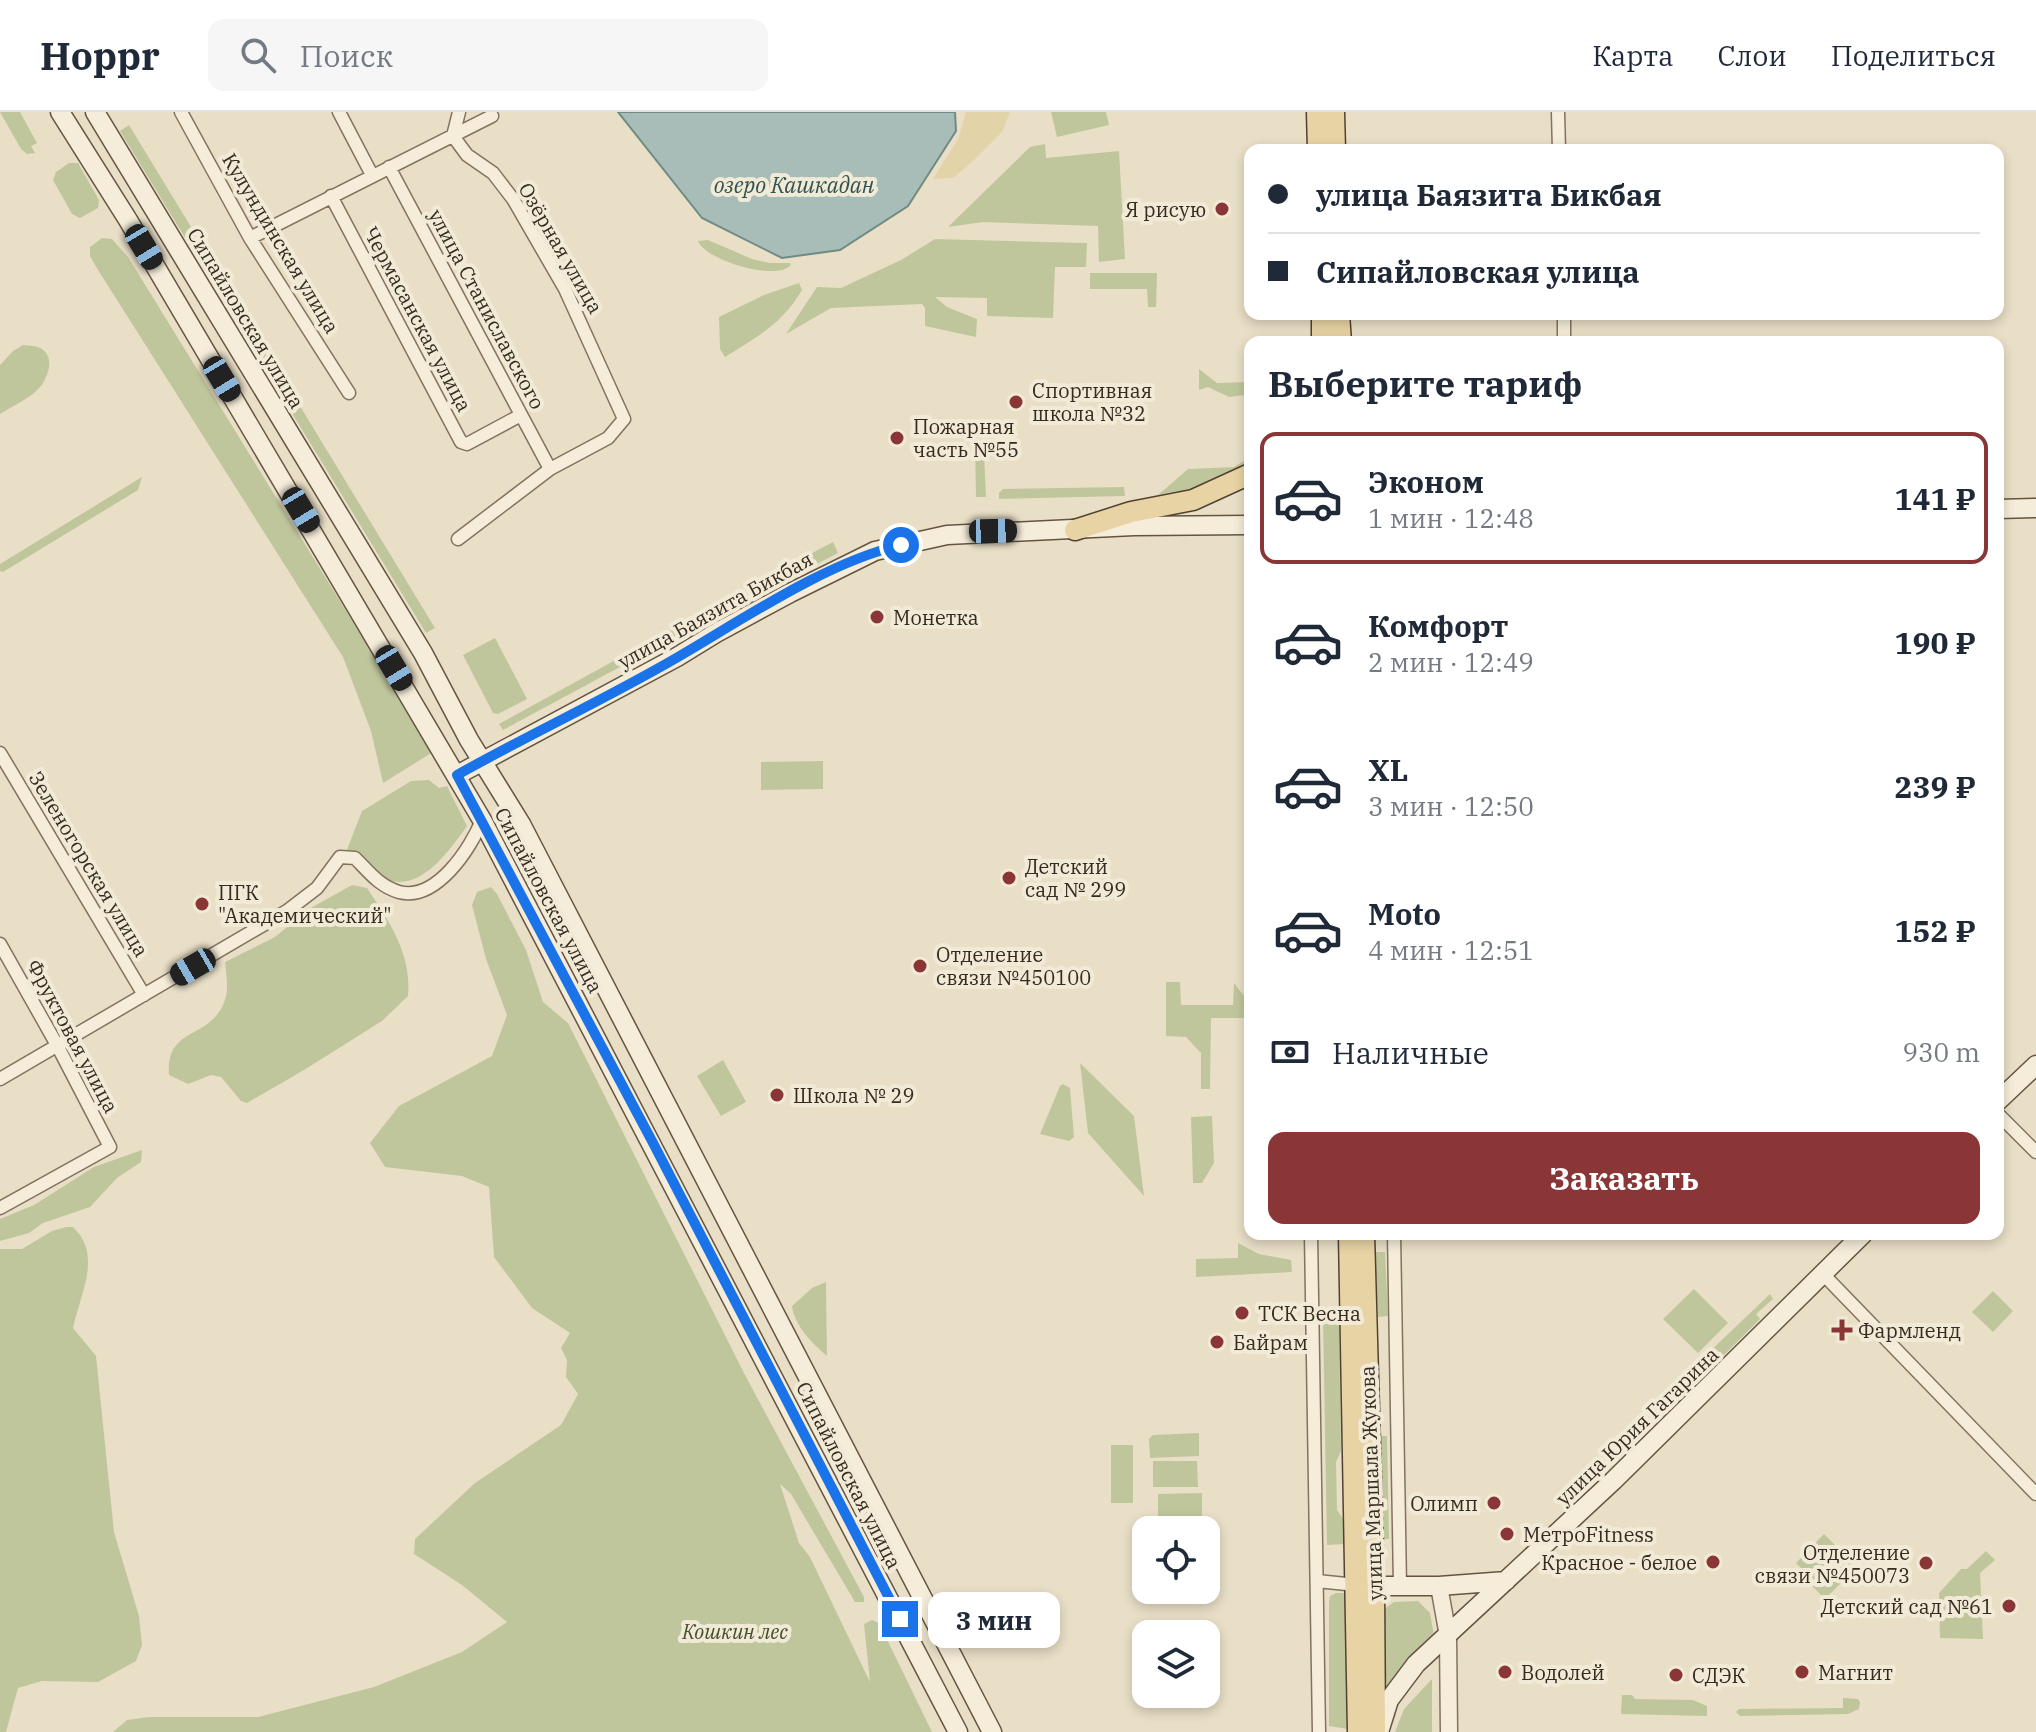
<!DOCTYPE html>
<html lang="ru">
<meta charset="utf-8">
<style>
:root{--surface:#fff;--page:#f6f6f7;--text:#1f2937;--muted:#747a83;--line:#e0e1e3;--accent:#8b3636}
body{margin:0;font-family:"IBM Plex Serif",serif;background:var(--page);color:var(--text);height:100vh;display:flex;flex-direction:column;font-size:30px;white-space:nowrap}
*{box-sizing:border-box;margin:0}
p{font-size:26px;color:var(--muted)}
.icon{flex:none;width:44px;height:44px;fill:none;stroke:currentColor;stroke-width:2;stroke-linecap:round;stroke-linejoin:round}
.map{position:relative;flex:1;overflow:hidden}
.panel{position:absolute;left:1244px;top:224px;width:760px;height:904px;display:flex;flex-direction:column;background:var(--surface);border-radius:16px;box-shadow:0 4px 12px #0003}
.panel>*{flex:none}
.top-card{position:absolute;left:1244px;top:32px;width:760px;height:176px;border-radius:16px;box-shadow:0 4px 12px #0003;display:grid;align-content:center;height:176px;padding:0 24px;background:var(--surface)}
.fabs{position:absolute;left:1132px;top:1404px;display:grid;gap:16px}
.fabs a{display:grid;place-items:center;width:88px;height:88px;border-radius:16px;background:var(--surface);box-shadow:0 4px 12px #0003;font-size:40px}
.end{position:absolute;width:36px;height:36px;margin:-18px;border:10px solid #1a73e8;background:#fff;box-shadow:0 0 0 4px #fff}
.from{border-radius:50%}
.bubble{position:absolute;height:56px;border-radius:16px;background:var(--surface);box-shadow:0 4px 12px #0003;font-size:26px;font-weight:800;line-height:56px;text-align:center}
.car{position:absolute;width:24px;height:48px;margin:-24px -12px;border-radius:10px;box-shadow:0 0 6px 2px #0007;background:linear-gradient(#222 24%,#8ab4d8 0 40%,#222 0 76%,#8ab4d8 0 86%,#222 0)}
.top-card b{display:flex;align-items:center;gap:28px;height:76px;font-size:30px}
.top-card b+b{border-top:2px solid var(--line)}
.top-card i{width:20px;height:20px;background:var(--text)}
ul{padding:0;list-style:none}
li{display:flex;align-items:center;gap:24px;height:132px;margin:0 16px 12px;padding:0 8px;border:4px solid transparent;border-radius:16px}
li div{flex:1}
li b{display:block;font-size:30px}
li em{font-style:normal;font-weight:800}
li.on{border-color:var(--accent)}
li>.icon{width:72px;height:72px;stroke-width:1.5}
h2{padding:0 24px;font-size:36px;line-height:96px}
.pay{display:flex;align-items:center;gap:20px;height:88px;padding:0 24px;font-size:30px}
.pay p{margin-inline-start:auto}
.action{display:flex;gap:16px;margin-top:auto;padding:16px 24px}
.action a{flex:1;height:92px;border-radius:16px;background:var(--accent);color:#fff;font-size:32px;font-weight:800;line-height:92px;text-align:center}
header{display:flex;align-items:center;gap:48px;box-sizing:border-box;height:112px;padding:0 40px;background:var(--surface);border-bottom:2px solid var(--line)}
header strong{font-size:38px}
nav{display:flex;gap:44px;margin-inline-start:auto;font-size:28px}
.search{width:560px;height:72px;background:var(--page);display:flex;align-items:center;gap:20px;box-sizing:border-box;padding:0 28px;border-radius:16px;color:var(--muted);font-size:30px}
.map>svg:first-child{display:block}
.green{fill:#c0c69c}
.sand{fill:#e2d3a8}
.water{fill:#a8bdb7;stroke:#6f8b84;stroke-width:2}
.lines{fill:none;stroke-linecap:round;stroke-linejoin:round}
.minor-casing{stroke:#83725f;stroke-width:15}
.tertiary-casing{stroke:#83725f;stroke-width:19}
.secondary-casing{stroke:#655442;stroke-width:21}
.primary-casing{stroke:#514132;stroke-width:23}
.minor{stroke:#f5edd9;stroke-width:12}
.tertiary{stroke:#f5edd9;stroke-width:16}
.secondary{stroke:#f5edd9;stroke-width:18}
.primary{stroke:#e8d3a4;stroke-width:20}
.route{stroke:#1a73e8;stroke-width:10}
.poi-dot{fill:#8b3636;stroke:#f1ead6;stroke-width:3}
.labels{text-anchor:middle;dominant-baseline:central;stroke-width:8;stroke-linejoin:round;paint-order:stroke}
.poi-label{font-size:20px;fill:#352b20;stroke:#f1ead6;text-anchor:start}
.street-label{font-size:20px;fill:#352b20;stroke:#f1ead6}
.park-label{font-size:20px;font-style:italic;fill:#454f29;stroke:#f1ead6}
.water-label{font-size:22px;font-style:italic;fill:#325351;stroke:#f1ead6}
</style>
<header>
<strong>Hoppr</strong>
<div class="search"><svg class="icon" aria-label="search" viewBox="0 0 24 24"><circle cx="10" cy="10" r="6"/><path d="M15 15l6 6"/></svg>Поиск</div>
<nav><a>Карта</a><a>Слои</a><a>Поделиться</a></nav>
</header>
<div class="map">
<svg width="2036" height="1620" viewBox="0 0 2036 1620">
<rect width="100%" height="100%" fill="#e9dfc7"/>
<path class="green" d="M0,0H20L37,31L31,34L35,41L27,42L21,37Z
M1051,0H1106L1109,13L1057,25Z
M129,13L435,516L426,521L120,19Z
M1045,32L1046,46L1119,39L1125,147L1099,150L1098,114L983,110L948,115L1030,35Z
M69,51H78L99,88L98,96L80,106L72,102L53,68L56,60Z
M102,126L112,127L128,145L433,640L383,671L371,619L343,545L98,158L90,144V135Z
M935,127L1087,131L1086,155H1055L1053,206L987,204V186L935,185L947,195L977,207L976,225L925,214V196L922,192L831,196L786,222L817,175L841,176L901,148Z
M708,128L752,147L770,151H790L791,153C776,170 705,148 698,129Z
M1090,161H1157L1156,195H1148L1147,177H1090Z
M799,171L802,178C782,212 757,225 725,245L720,237L719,205L764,183Z
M23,233C29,234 36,233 42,237C57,247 46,272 34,281C24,289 11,295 0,302V253L13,239Z
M1199,257L1217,271L1250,270V278L1245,283L1229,285L1208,275L1199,278Z
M1011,332L1007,341L984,342L986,385H976L975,333Z
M1250,345V356C1236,362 1223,369 1208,374C1191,380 1175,378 1158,383L1188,357L1234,355Z
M142,365L138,378L3,460L0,459V452Z
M1124,375L1125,384L999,387V381L1003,377Z
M833,430L838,441L775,474L770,463Z
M692,506L696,514L503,618L499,612Z
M495,526L527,587L498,602L493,601L463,543Z
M823,649V677L761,678V650Z
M429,668L439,676L447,674L467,714C446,743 416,787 377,763C366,757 356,747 346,740L362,699L411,669Z
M352,773L367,776C389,809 412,842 408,884L382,909L304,958L247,991L241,989L221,965L211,963L188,972L169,963C165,913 211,929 225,888C229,877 226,861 225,850L275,825L309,797Z
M491,775L497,782L526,838L543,890L568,911L745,1263L864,1485V1490H855L791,1382L780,1372L799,1431L810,1445L870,1570L864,1512L872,1508L879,1511L932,1620H113L127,1608L149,1605H258L374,1575L462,1540L507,1510L462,1473L414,1442L415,1427L475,1371L561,1313L578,1282L566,1265L567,1248L561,1236L570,1221L532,1196L494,1145L489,1075L462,1064L385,1055L370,1031L399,994L492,944L507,903L486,847L472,793L477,780Z
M1166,870H1180L1181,893H1233L1234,871L1250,892V906H1211L1210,977H1201V941L1186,925L1166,924Z
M723,948L746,990L721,1004L697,964Z
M1080,951L1134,1004L1144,1084L1088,1021Z
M1063,972L1070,976L1074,1025L1069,1029L1040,1022L1060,974Z
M1212,1004L1214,1051L1202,1071H1193L1191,1005Z
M142,1038L141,1050L117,1066L90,1095L43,1111L29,1121L0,1129V1107L34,1093L94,1055Z
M66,1115H73C103,1143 80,1182 73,1216L96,1244L114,1420L139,1504L142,1533L136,1549L98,1570L42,1569L18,1576L6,1620H0V1137H22L52,1119Z
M1238,1131L1259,1142L1291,1148L1292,1160L1196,1165V1147L1238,1146Z
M1375,1140H1385L1388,1204L1378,1205Z
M826,1170L827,1244C812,1231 795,1215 792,1194L812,1176Z
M1694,1177L1728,1211L1698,1241L1663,1207Z
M1993,1179L2013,1199L1993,1220L1972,1200Z
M1770,1182L1773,1187L1756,1202L1760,1207L1719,1248L1713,1252L1706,1251L1703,1246Z
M1323,1206H1339L1341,1339L1336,1350L1337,1398L1344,1408L1345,1432L1327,1433Z
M1698,1253L1701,1265L1666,1301L1654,1300L1652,1297Z
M1199,1321V1344L1150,1346L1149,1327L1153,1323Z
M1378,1324H1387L1389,1427H1379Z
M1111,1333H1133V1391H1111Z
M1153,1349H1197L1198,1375H1153Z
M1202,1381V1418H1158V1382Z
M1824,1422L1857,1455L1825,1487L1798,1460L1801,1456L1796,1451Z
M1986,1439L1995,1448L1980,1461L1983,1527L1940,1526L1939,1481L1961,1457H1967Z
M1336,1481H1347L1348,1617L1329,1614V1489L1330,1484Z
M1418,1489L1430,1501L1435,1529L1380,1594L1381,1499L1394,1490Z
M1432,1567V1620H1395L1404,1597Z
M1622,1583H1632L1635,1587L1693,1588L1707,1594V1604L1621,1602Z
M1843,1586L1858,1587L1860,1590L1859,1597L1848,1602L1740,1604L1736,1600L1739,1597L1843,1596Z"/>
<path class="sand" d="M966,0H1010L1002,20L974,48L953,66L933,67L958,27Z"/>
<path class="water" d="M618,0H955L956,19L908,94L840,138L782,146L702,106Z"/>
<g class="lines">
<g class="minor-casing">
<path id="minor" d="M181,0L250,126L349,281
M339,0L372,63
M1558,0L1559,38
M389,55L550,357
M331,84L461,330L467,332L521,303
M250,126L492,4
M1564,202V230
M458,427L550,357L608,326L624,307L565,177L513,87L493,61L467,43L453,24L459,0
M0,641L144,883
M0,832L57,933L110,1035L0,1096
M0,967L287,799L317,776L340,745L355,746C369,760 379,774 399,780C436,790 471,736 482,708
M1998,1002L2036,1040
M1311,1122L1319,1620
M1394,1122L1400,1474
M1823,1162L2036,1382
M1317,1469L1356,1473"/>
</g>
<g class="tertiary-casing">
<path id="tertiary" d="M1439,1474L1448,1524L1449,1620"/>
</g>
<g class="secondary-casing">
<path id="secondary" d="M60,0L128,108L482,708L958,1620
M95,0L423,541L469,628L521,712L992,1620
M1998,397L2036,396
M457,663L677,545L716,521L790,481L875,439L947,423L1134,414L1250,413
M1998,989L2036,953
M1363,1474H1439L1506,1469
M1379,1620L1389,1588L1416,1552L1613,1369L1863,1122"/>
</g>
<g class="primary-casing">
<path id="primary" d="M1317,0L1318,38
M1334,0L1335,38
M1322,202V230
M1339,202L1341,230
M1075,418L1131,400L1193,388L1250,362
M1349,1122L1358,1620
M1364,1122L1374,1475L1375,1620"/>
</g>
<use href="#minor" class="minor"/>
<use href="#tertiary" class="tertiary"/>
<use href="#secondary" class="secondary"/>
<use href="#primary" class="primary"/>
</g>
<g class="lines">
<path class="route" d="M900,1507L652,1029L457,663C530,622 606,587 678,545C745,506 827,450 901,433"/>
</g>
<g class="poi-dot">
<circle cx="1222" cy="97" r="8"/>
<circle cx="1016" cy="290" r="8"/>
<circle cx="897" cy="326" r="8"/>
<circle cx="877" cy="505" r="8"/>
<circle cx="1009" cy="766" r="8"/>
<circle cx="202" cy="792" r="8"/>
<circle cx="920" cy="854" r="8"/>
<circle cx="777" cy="983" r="8"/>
<circle cx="1242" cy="1201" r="8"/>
<path d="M1838 1206h8v8h8v8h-8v8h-8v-8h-8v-8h8z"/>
<circle cx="1217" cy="1230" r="8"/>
<circle cx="1494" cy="1391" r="8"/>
<circle cx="1507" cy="1422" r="8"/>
<circle cx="1713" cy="1450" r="8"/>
<circle cx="1926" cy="1451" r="8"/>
<circle cx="2009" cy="1494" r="8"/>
<circle cx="1505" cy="1560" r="8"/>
<circle cx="1802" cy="1560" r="8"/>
<circle cx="1676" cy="1563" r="8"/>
</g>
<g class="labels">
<g class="poi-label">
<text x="1206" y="97" text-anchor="end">Я рисую</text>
<text x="1032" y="278">Спортивная<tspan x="1032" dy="23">школа №32</tspan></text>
<text x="913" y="314">Пожарная<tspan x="913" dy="23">часть №55</tspan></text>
<text x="893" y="505">Монетка</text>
<text x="1025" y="754">Детский<tspan x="1025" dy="23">сад № 299</tspan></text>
<text x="218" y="780">ПГК<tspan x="218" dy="23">"Академический"</tspan></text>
<text x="936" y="842">Отделение<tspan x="936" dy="23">связи №450100</tspan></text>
<text x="793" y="983">Школа № 29</text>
<text x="1258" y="1201">ТСК Весна</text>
<text x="1858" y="1218">Фармленд</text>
<text x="1233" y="1230">Байрам</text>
<text x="1478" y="1391" text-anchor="end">Олимп</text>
<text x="1523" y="1422">МетроFitness</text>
<text x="1910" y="1440" text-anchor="end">Отделение<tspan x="1910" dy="23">связи №450073</tspan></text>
<text x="1697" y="1450" text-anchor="end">Красное - белое</text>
<text x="1993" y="1494" text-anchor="end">Детский сад №61</text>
<text x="1521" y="1560">Водолей</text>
<text x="1818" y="1560">Магнит</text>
<text x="1692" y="1563">СДЭК</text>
</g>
<g class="street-label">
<text transform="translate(281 131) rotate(59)">Кулундинская улица</text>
<text transform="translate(561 136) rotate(60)">Озёрная улица</text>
<text transform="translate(487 197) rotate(62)">улица Станиславского</text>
<text transform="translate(246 206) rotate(59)">Сипайловская улица</text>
<text transform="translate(418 207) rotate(62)">Чермасанская улица</text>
<text transform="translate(715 498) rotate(-29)">улица Баязита Бикбая</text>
<text transform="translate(89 752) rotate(59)">Зеленогорская улица</text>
<text transform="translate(549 788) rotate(62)">Сипайловская улица</text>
<text transform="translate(73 924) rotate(62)">Фруктовая улица</text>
<text transform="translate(1637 1314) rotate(-44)">улица Юрия Гагарина</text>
<text transform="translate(849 1363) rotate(63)">Сипайловская улица</text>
<text transform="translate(1371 1371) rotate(-92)">улица Маршала Жукова</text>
</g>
<g class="park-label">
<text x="735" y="1519">Кошкин лес</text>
</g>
<g class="water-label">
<text x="794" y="72">озеро Кашкадан</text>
</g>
</g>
</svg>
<div class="fabs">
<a><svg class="icon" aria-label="locate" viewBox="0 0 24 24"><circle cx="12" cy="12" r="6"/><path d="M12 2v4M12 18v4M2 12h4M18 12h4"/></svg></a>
<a><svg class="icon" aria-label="layers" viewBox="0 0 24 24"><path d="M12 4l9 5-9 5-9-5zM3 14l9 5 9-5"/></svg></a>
</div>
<i class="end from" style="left:901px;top:433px"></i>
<i class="end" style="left:900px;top:1507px"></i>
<div class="bubble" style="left:928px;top:1480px;width:132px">3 мин</div>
<i class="car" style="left:144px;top:135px;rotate:149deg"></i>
<i class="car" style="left:222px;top:267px;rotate:149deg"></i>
<i class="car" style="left:301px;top:398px;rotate:149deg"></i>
<i class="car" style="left:993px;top:419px;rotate:89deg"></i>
<i class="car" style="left:394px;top:556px;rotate:149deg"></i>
<i class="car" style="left:193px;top:855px;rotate:240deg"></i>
<div class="top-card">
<b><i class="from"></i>улица Баязита Бикбая</b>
<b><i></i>Сипайловская улица</b>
</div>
<section class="panel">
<h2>Выберите тариф</h2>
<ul>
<li class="on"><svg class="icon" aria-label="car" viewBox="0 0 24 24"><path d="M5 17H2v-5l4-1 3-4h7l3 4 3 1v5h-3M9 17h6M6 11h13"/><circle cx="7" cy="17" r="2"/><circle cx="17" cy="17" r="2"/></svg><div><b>Эконом</b><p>1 мин · 12:48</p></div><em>141 ₽</em></li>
<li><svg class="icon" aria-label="car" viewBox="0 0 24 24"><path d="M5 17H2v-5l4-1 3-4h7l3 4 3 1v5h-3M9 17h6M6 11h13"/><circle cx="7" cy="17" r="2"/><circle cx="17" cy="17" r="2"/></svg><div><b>Комфорт</b><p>2 мин · 12:49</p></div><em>190 ₽</em></li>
<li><svg class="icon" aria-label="car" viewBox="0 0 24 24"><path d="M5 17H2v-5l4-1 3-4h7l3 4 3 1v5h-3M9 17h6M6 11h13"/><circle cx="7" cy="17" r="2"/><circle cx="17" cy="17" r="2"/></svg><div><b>XL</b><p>3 мин · 12:50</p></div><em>239 ₽</em></li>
<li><svg class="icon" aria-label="car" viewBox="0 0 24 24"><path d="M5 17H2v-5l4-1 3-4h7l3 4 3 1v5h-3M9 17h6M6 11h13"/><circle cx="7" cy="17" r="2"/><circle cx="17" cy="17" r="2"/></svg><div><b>Moto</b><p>4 мин · 12:51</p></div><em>152 ₽</em></li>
</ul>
<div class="pay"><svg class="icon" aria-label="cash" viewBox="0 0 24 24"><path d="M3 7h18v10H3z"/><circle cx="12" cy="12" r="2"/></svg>Наличные<p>930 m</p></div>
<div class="action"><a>Заказать</a></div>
</section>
</div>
